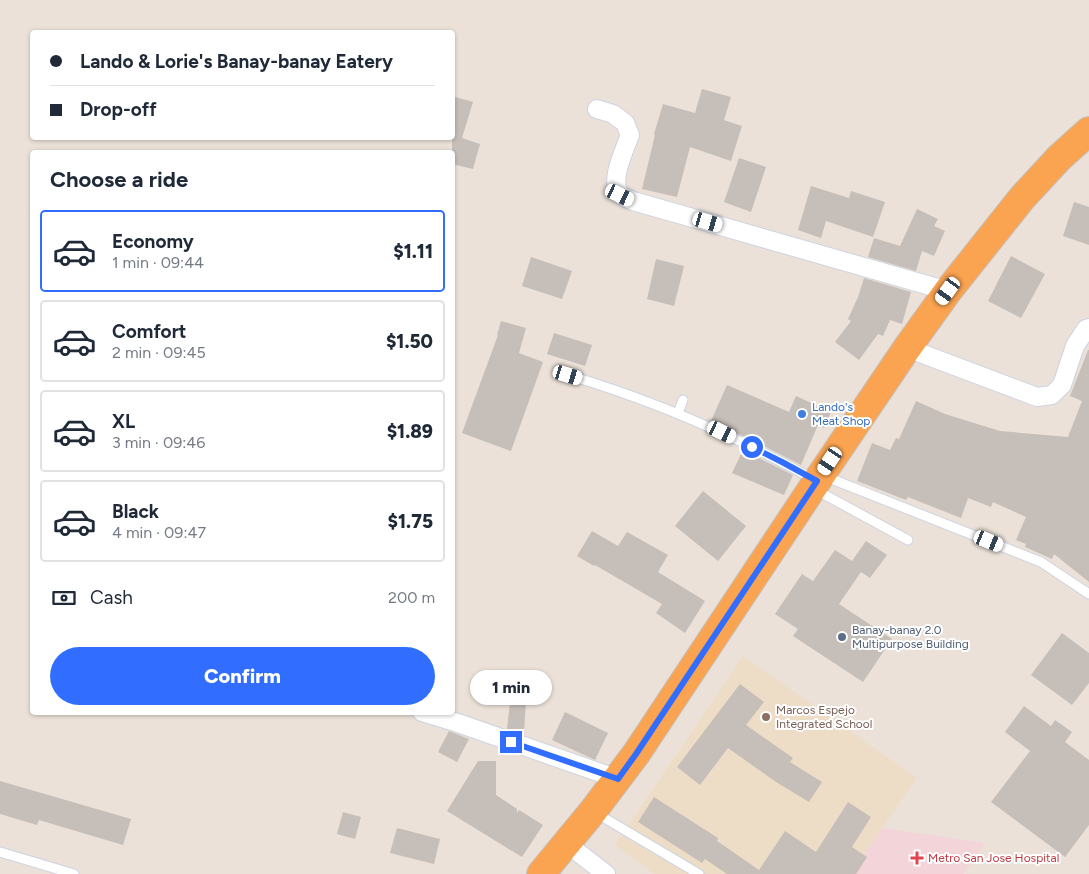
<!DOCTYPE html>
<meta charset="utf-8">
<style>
:root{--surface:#fff;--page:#f6f6f7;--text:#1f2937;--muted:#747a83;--line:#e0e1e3;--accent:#316dff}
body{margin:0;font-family:Figtree,sans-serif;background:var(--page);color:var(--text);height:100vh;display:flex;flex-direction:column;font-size:19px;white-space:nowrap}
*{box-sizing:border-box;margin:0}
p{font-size:16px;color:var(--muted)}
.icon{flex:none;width:28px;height:28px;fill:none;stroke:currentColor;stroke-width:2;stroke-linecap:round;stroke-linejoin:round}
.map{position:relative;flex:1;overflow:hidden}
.side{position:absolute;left:30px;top:150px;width:425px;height:565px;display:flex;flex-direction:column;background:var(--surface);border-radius:5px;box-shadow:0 1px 4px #0004}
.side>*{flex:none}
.guide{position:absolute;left:30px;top:30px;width:425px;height:110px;border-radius:5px;box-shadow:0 1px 4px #0004;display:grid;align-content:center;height:110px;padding:0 20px;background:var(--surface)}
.end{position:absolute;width:22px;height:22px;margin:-11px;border:6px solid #316dff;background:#fff;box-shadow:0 0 0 2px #fff}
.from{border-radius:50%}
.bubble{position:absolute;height:35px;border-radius:18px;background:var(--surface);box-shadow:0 1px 4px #0004;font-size:16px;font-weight:800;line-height:35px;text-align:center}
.car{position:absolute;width:15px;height:30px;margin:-15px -8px;border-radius:6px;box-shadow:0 0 4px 1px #0007;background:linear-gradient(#fff 24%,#345 0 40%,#fff 0 76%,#345 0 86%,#fff 0)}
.guide b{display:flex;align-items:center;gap:18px;height:48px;font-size:19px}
.guide b+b{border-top:1px solid var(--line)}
.guide i{width:12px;height:12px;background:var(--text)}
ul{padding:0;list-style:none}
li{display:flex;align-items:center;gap:15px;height:82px;margin:0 10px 8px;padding:0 10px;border:2px solid var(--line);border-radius:5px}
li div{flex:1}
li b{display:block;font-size:19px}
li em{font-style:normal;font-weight:800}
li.active{border-color:var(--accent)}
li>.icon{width:45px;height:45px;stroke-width:1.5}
h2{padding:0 20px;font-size:22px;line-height:60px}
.pay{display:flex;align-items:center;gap:12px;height:55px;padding:0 20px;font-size:19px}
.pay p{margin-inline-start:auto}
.action{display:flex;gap:10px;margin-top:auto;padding:10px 20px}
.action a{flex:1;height:58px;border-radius:30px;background:var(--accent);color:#fff;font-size:20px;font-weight:800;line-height:58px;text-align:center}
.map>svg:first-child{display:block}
.education{fill:#eeddc6}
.medical{fill:#f3d4d9}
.building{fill:#c6beb8}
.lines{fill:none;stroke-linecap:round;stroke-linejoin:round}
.service-casing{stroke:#cdd3e1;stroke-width:11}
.minor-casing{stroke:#cdd3e1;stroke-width:20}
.trunk-casing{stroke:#c3c3c3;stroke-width:30}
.service{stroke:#fff;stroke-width:9}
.minor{stroke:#fff;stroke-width:18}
.trunk{stroke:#faa351;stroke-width:28}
.route{stroke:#316dff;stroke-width:6}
.shop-dot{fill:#3f7fe0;stroke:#fff;stroke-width:2}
.service-dot{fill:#5c6f8a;stroke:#fff;stroke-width:2}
.education-dot{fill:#8d6e63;stroke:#fff;stroke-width:2}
.health-dot{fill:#e0444e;stroke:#fff;stroke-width:2}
.labels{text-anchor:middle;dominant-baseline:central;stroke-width:4;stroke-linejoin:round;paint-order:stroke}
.shop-label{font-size:12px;fill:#366cbe;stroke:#fff;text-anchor:start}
.service-label{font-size:12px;fill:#4e5e75;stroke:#fff;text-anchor:start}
.education-label{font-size:12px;fill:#785e54;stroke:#fff;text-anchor:start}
.health-label{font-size:12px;fill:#be3a42;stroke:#fff;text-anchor:start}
</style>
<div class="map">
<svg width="1089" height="874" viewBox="0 0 1089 874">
<rect width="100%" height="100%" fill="#ebe1d8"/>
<path class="education" d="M743,656L917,778L850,874H654L615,845Z"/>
<path class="medical" d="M883,828L985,843L963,874H850Z"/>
<path class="building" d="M702,89L731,97L724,120L742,126L731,161L690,147L677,197L642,189L655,135L654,134L663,104L695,113Z
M455,97L473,102L462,138L480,144L473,169L452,164V105Z
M739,158L766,167L751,212L724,202Z
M811,186L849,198L851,191L885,202L873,237L826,221L821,238L798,230Z
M1074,202L1089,207V245L1063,236Z
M917,209L938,219L934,226L945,231L934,256L922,251L916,271L868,257L874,238L900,246Z
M1011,256L1045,274L1021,318L988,301Z
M531,257L572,271L562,299L522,286Z
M656,259L684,266L674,306L647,299Z
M864,278L911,292L902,324L890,320L883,336L878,334L859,360L835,342L851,321L848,319L858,297Z
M501,321L526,328L519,353L543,362L511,451L462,433L498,335H497Z
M554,333L592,345L585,366L547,354Z
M1088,350H1089V582L1054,554L1052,559L1025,547L1026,544L1016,540L1026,517L993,502L991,507L968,498L961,518L908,497L906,500L857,481L872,443L890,450L896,438L899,439L916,401L945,414L1000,431L1068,437L1082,401L1070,396Z
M727,385L789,412L796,396L831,412L824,428L818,425L801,465L758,443L711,421Z
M743,450L793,475L784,495L732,473Z
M703,491L746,526L718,561L675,526Z
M592,531L618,546L627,532L668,555L658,572L705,601L685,633L656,613L662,604L595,565L594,566L577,556Z
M866,541L887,555L870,578L861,572L839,604L892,639L863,682L793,636L798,629L775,614L802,574L813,581L835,550L852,561Z
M1062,633L1089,653V683L1072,705L1031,675Z
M740,684L764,702L746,725L793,758L790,762L822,782L809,802L776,782L728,748L700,785L677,767Z
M510,702L526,703L524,731L507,729Z
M1024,706L1051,726L1055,720L1072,732L1065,742L1089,760V825L1065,857L991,802L1030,751L1005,732Z
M565,712L608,733L595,760L552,740Z
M449,731L469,739L457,762L438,752Z
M478,761H496V795L517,809V813L519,810L543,825L522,857L447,811Z
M0,781L131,819L123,845L39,820L37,825L0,814Z
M654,797L718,838L717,841L759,870L785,831L816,852L848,802L871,817L852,847L867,857L856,874H727L705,859L702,863L638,822Z
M343,812L361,817L355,839L337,834Z
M397,828L440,839L434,864L390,853Z"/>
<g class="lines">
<g class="service-casing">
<path id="service" d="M568,375C655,401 736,436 815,480
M678,413L683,400
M824,476L1041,562L1089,594
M816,490L908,540
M596,813L699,874
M0,852L74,874"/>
</g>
<g class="minor-casing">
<path id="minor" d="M597,109L613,114L625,123L630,135C625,149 607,184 622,196C625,198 629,199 633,201L948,291
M907,348L1037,397L1052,395L1062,385L1075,346L1086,329L1089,328
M422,712L458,723L618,779
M566,843L606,874"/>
</g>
<g class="trunk-casing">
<path id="trunk" d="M541,874L593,811L636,754L821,475L907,348L948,291L1022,198L1059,158L1089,131"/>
</g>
<use href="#service" class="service"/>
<use href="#minor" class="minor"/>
<use href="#trunk" class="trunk"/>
</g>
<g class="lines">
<path class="route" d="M511,742L618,779L636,754L817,481L782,462L752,447"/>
</g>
<circle class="shop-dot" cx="802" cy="414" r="5"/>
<circle class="service-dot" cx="842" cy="637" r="5"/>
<circle class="education-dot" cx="766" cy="717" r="5"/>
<path class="health-dot" d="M914.5 850.5h5v5h5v5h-5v5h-5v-5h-5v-5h5z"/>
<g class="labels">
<g class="shop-label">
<text x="812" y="407">Lando's<tspan x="812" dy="14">Meat Shop</tspan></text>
</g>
<g class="service-label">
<text x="852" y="630">Banay-banay 2.0<tspan x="852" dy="14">Multipurpose Building</tspan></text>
</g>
<g class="education-label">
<text x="776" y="710">Marcos Espejo<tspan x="776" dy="14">Integrated School</tspan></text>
</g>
<g class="health-label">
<text x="928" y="858">Metro San Jose Hospital</text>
</g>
</g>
</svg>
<i class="end from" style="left:752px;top:447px"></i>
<i class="end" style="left:511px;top:742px"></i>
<div class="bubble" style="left:470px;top:670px;width:82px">1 min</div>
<i class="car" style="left:620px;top:195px;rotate:116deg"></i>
<i class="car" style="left:708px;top:222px;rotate:106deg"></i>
<i class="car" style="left:948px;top:291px;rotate:216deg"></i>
<i class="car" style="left:568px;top:375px;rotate:107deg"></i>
<i class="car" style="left:722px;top:432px;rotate:116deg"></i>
<i class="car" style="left:830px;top:461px;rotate:214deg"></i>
<i class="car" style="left:989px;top:541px;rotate:112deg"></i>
<div class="guide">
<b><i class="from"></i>Lando &amp; Lorie's Banay-banay Eatery</b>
<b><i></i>Drop-off</b>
</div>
<section class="side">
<h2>Choose a ride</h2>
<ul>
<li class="active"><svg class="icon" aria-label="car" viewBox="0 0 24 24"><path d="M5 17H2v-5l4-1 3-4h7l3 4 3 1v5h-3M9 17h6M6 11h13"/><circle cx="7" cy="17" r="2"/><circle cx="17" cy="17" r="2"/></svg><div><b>Economy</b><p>1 min · 09:44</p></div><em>$1.11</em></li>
<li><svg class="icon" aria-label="car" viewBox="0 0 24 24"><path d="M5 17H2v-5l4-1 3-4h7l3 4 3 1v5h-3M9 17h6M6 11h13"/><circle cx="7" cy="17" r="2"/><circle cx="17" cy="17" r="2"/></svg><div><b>Comfort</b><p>2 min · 09:45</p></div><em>$1.50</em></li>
<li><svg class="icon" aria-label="car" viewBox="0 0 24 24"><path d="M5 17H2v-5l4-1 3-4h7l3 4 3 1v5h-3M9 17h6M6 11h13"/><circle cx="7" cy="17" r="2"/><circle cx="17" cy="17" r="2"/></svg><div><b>XL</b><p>3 min · 09:46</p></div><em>$1.89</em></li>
<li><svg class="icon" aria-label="car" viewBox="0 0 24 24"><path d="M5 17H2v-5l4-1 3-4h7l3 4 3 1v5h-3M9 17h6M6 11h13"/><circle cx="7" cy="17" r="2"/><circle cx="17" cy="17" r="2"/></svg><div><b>Black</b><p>4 min · 09:47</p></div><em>$1.75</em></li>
</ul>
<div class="pay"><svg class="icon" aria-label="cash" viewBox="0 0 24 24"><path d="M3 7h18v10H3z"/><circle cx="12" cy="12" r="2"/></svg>Cash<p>200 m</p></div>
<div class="action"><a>Confirm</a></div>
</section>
</div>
